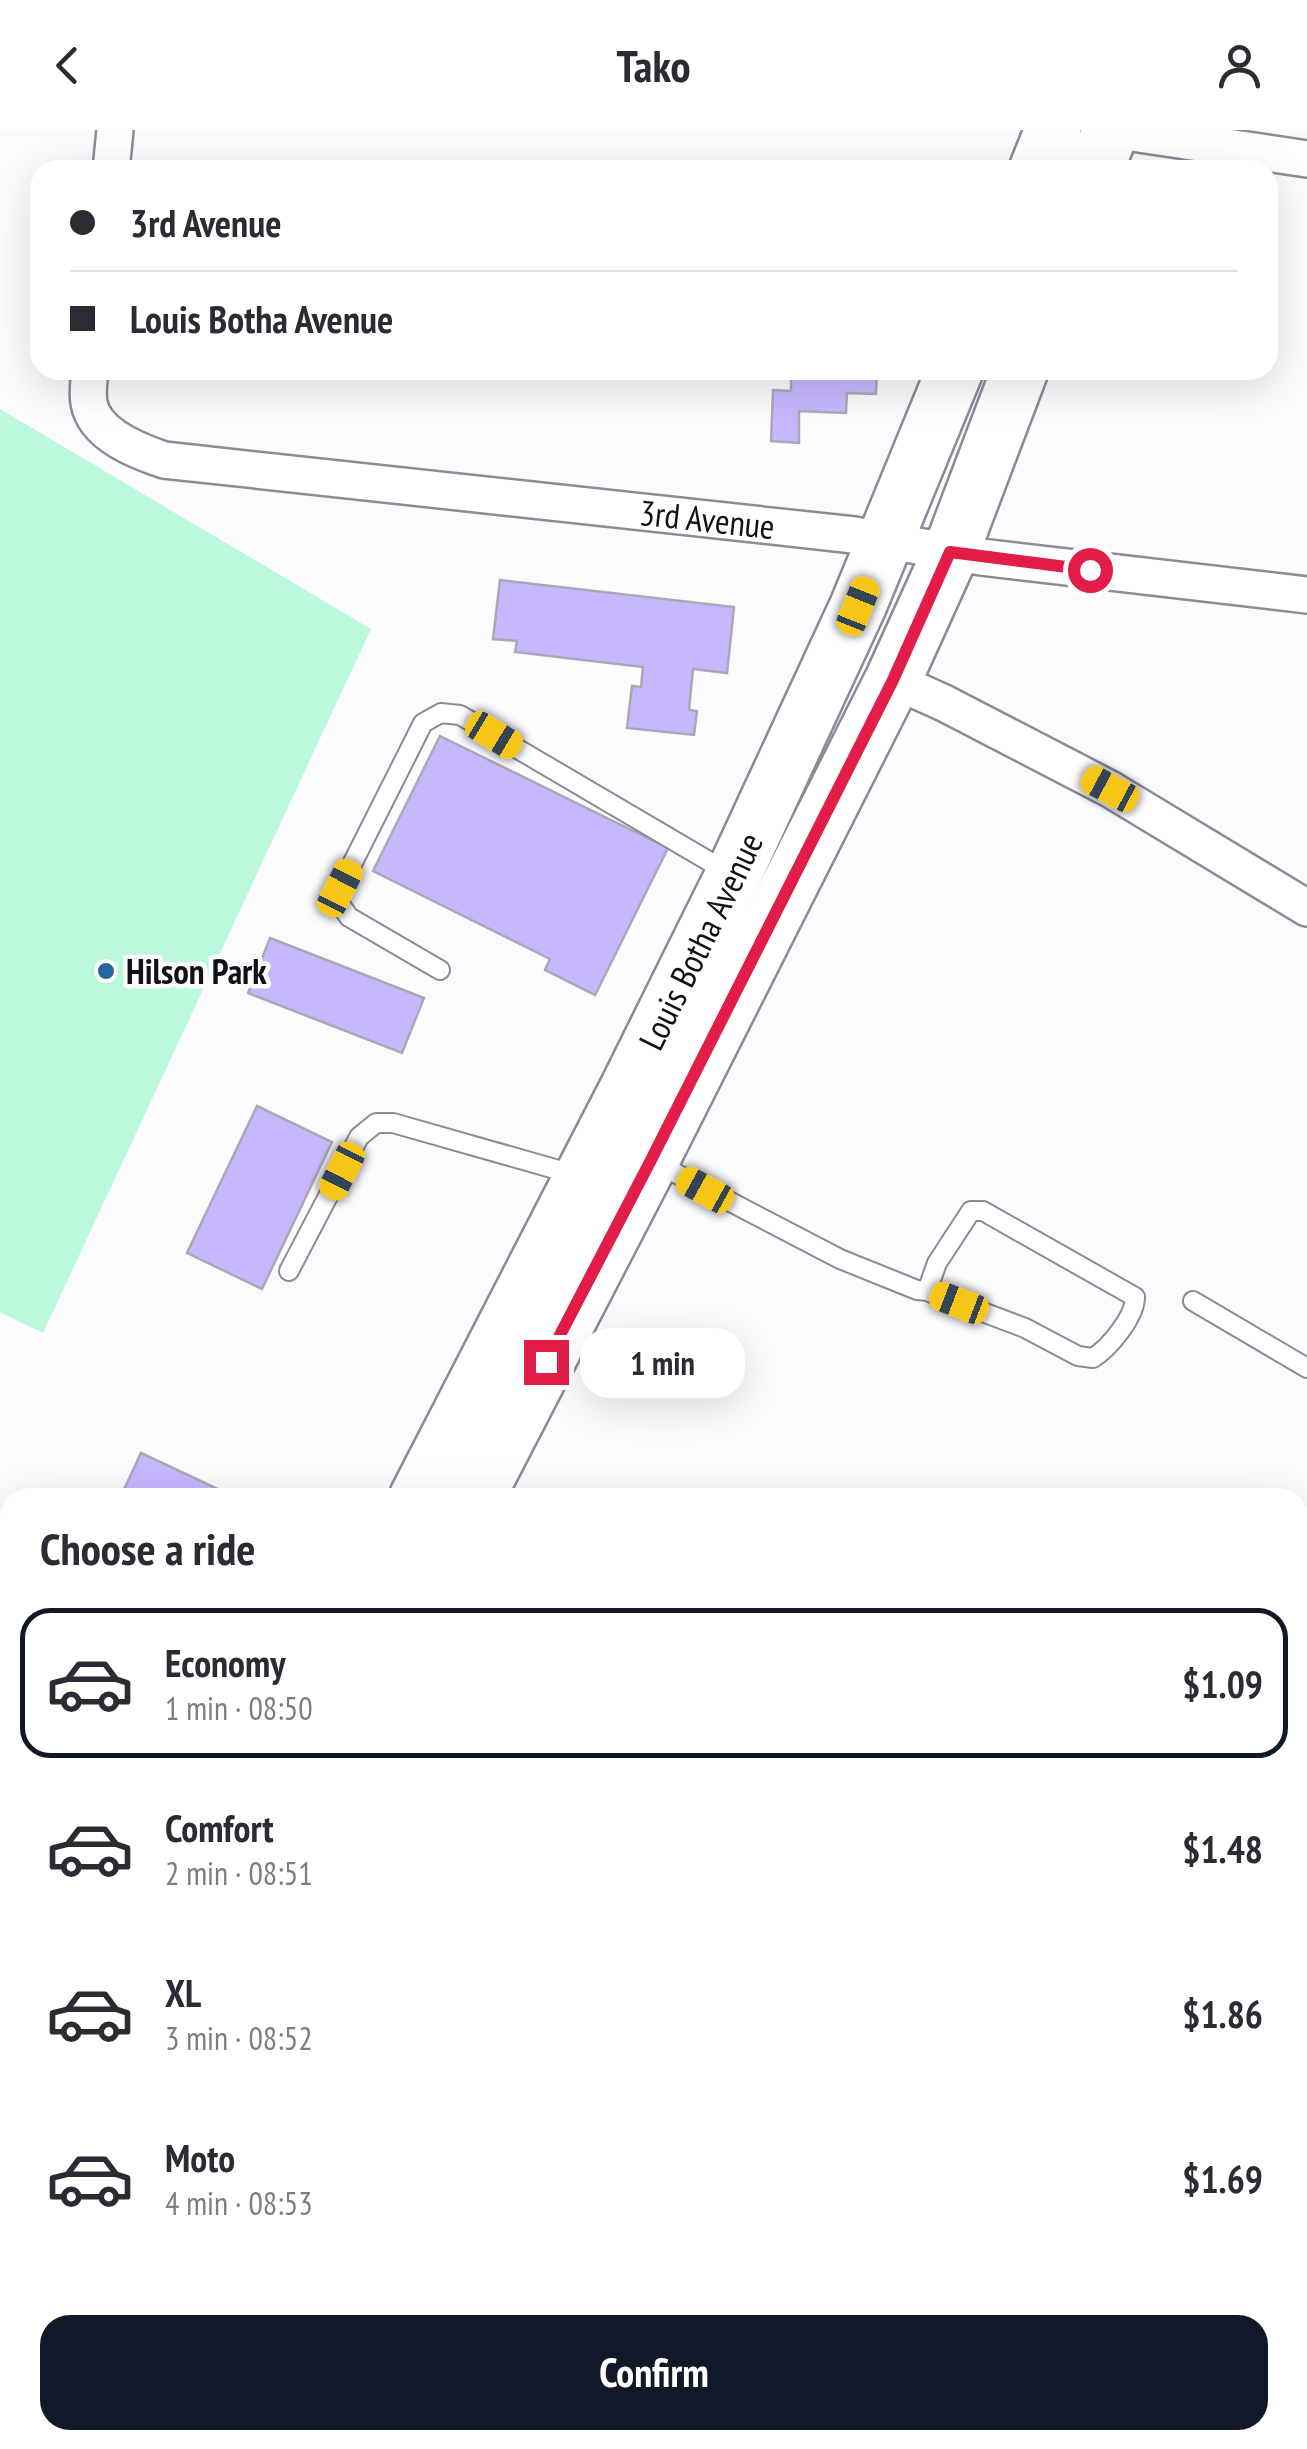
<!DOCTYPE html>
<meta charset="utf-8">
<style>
:root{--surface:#fff;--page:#f7f7f7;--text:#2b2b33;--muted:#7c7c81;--line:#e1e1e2;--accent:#111827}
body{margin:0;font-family:"PT Sans Narrow",sans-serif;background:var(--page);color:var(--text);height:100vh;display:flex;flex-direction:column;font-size:38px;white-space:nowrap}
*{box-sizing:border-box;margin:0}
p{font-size:32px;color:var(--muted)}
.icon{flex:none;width:55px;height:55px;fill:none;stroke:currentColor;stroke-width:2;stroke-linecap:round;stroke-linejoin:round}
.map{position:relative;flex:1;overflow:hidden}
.side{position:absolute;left:0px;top:1358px;width:1308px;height:962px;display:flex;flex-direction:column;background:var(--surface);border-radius:30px 30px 0 0;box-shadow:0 10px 40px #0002}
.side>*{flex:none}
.top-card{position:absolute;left:30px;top:30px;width:1248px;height:220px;border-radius:30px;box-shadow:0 10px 40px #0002;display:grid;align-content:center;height:220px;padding:0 40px;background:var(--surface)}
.end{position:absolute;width:45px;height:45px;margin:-22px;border:12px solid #e11d48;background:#fff;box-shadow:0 0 0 5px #fff}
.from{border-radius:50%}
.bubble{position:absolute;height:70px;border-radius:30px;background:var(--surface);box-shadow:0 10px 40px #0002;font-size:32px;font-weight:600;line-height:70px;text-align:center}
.car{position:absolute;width:30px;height:60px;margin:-30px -15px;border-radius:12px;box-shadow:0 0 8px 2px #0007;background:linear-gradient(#f5c518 24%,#345 0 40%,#f5c518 0 76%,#345 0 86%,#f5c518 0)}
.top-card b{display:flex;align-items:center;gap:35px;height:95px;font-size:38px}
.top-card b+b{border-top:2px solid var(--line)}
.top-card i{width:25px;height:25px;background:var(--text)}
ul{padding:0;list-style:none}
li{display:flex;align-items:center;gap:30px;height:150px;margin:0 20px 15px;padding:0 20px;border:5px solid transparent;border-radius:30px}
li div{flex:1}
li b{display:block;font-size:38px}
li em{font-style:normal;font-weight:600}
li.active{border-color:var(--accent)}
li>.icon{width:90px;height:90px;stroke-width:1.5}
h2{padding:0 40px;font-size:45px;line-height:120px}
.cta{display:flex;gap:20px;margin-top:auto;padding:20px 40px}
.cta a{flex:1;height:115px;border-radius:30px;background:var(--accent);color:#fff;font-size:40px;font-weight:600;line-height:115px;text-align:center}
header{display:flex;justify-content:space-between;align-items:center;height:130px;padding:0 40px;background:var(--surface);font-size:45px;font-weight:600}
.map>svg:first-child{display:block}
.green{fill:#bbf8dc}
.building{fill:#c7b7fe;stroke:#aaa8b4;stroke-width:2.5}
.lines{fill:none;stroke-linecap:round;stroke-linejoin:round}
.lane-casing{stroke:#898c97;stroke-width:22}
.street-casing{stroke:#898c97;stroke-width:40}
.primary-casing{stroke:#898c97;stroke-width:60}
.lane{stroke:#fff;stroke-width:18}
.street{stroke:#fff;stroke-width:35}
.primary{stroke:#fff;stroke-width:55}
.route{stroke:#e11d48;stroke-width:12}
.poi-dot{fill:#26669c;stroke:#fbfbfe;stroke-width:4}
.labels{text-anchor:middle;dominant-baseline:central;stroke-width:9;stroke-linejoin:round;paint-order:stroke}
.street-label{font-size:35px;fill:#111216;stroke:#fbfbfe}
.poi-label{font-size:35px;font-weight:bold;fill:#111216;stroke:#fbfbfe;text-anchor:start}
</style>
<header><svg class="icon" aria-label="back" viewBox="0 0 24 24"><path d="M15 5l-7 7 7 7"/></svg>Tako<svg class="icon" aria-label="person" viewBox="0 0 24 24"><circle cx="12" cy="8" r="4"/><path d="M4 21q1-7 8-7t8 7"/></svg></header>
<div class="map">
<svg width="1307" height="2319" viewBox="0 0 1307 2319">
<rect width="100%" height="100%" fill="#fbfbfe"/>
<path class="green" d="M0,279L371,499L43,1203L0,1182Z"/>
<path class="building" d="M791,240H877L876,264L847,263L846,283L799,281V313L771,311L773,260L791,261Z
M500,450L734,477L727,543L693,539L689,580L697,581L694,605L627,598L632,556L641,557L643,537L515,522L517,511L493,509Z
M440,606L668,718L595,865L545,840L550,829L373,741Z
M270,808L424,868L402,923L248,863Z
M257,976L332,1012L262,1159L187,1123Z
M141,1323L235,1367V1368H120Z
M10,1484V1541L0,1537V1506Z
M0,1565L10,1569V1690L0,1686Z
M0,1776L10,1781V1877L0,1872Z"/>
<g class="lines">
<g class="lane-casing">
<path id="lane" d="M440,840L349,787L339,773L340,758L423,593L441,583L460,585L729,743
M656,1033L840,1129L917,1160L927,1161L937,1133L971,1081H983L1135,1167C1135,1187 1109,1218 1093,1228L1078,1226L1025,1198L927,1161
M289,1141L359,1007L376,993H393L576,1045
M1193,1171L1307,1238"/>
</g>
<g class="street-casing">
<g id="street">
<path d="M1112,0L1307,29"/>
<path d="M111,40L115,0"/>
<path id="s1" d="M90,240C89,251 87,262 89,273C95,305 137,321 164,330L854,405L981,427L1307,465"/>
<path d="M893,550L944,573L1110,659L1307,778"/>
<path d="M1298,1997L1307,1980"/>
<path d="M1298,2060L1307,2065"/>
<path d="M0,2081L10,2086"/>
<path d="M1112,2319L1117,2310"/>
</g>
</g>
<g class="primary-casing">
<g id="primary">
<path d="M1037,40L1053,0"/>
<path d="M1095,40L1111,0"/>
<path id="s2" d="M417,1368L628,958L733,746L858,476L955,240"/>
<path d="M476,1368L651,1030L893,550L951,422L1020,240"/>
<path d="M0,2186L10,2167"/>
<path d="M0,2282L10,2262"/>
</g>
</g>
<use href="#lane" class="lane"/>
<use href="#street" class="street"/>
<use href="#primary" class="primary"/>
</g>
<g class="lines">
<path class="route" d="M546,1232L651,1030L893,550L950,422L1090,440"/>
</g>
<circle class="poi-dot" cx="106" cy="841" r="10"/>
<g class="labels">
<g class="street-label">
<text stroke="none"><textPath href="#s1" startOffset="678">3rd Avenue</textPath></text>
<text stroke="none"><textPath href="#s2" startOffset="625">Louis Botha Avenue</textPath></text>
</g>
<g class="poi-label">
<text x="126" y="841">Hilson Park</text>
</g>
</g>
</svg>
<i class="end from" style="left:1090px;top:440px"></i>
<i class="end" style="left:546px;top:1232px"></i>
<div class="bubble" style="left:580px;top:1198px;width:165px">1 min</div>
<i class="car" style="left:858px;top:476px;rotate:22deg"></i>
<i class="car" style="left:494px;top:605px;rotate:121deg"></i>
<i class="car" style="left:1110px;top:659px;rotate:298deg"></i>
<i class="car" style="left:340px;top:758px;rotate:27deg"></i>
<i class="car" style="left:342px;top:1041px;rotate:207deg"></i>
<i class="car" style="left:705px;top:1060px;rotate:299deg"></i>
<i class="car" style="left:959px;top:1173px;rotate:291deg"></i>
<div class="top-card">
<b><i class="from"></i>3rd Avenue</b>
<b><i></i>Louis Botha Avenue</b>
</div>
<section class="side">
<h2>Choose a ride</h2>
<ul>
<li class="active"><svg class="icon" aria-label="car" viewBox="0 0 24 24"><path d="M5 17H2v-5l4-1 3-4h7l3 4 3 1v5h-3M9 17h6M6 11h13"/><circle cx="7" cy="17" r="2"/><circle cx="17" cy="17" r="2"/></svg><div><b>Economy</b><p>1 min · 08:50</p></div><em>$1.09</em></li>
<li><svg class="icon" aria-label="car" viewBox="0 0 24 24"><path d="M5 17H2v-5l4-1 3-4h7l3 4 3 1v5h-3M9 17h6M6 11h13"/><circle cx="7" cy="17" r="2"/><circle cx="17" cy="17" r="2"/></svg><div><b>Comfort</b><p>2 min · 08:51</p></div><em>$1.48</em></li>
<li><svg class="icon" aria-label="car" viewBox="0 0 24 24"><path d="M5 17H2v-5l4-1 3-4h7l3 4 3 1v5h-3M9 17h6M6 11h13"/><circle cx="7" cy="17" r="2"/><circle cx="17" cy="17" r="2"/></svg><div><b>XL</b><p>3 min · 08:52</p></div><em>$1.86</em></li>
<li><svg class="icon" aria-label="car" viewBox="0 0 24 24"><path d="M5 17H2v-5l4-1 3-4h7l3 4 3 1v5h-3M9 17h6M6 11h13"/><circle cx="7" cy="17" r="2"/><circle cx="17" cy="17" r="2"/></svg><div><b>Moto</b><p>4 min · 08:53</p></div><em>$1.69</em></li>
</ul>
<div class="cta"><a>Confirm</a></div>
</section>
</div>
